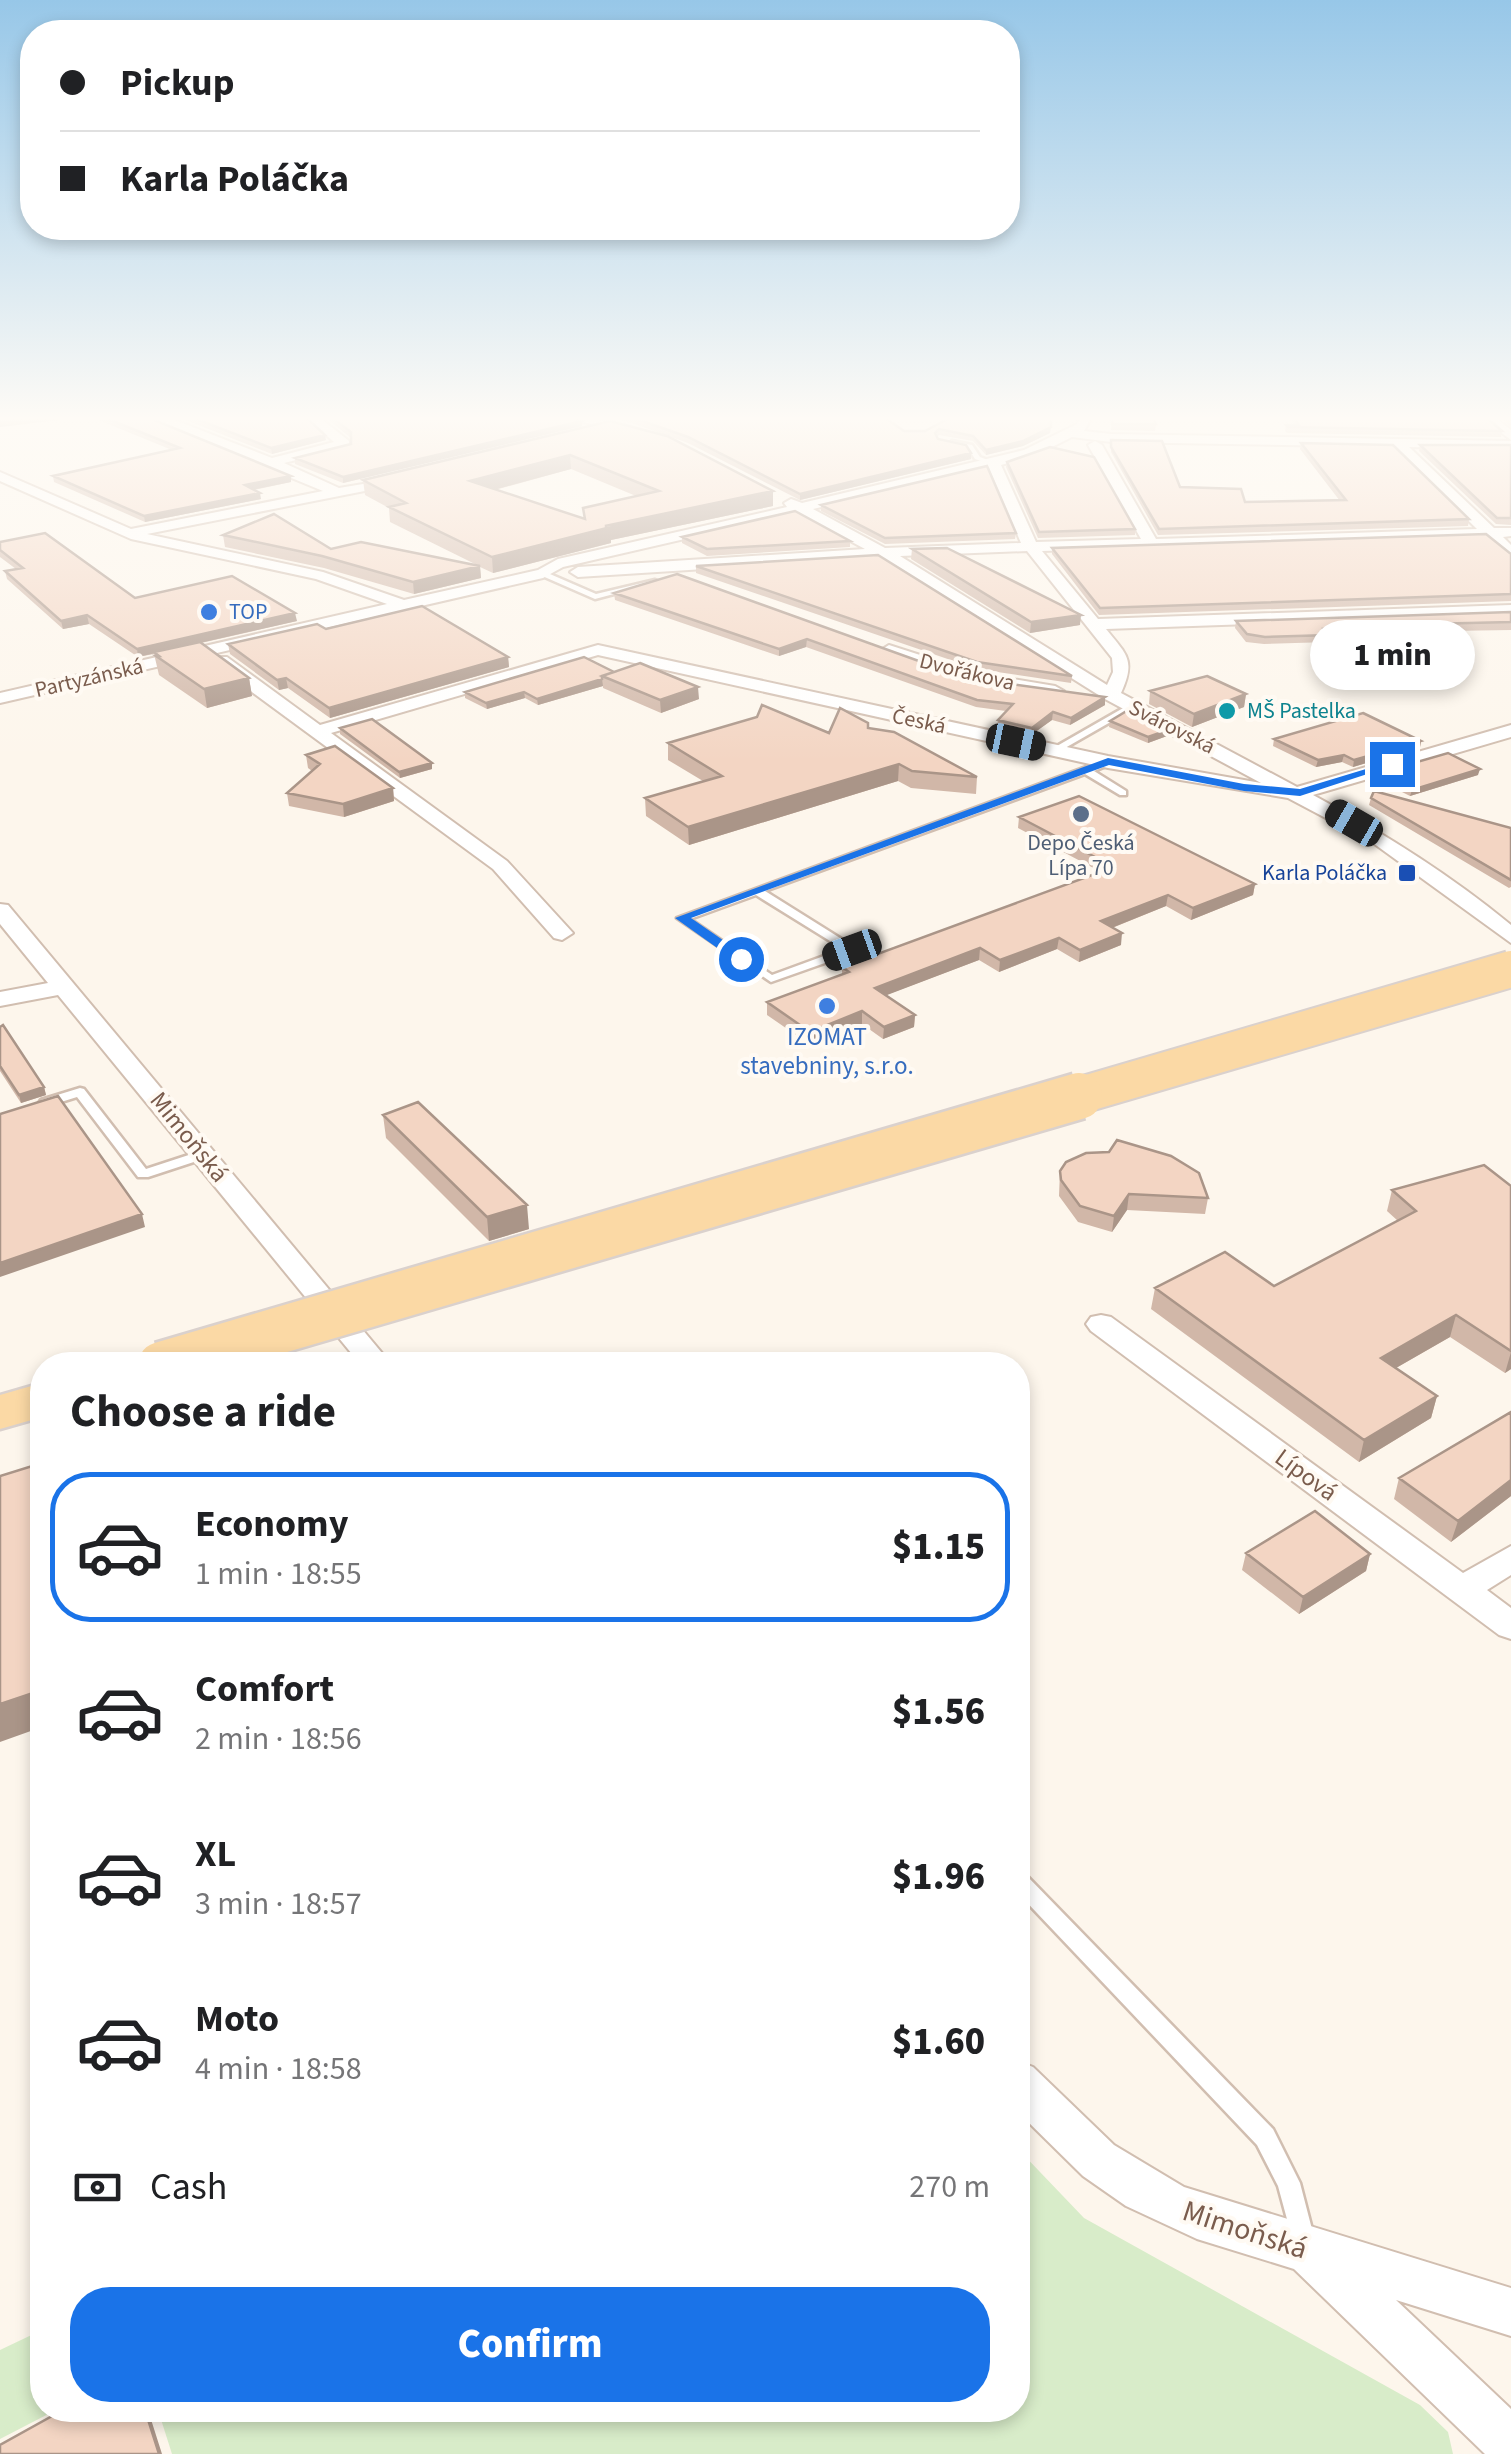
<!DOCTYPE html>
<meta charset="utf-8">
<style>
:root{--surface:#fff;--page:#f6f6f6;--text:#202124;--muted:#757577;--line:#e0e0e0;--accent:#1a73e8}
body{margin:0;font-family:"Source Sans 3",sans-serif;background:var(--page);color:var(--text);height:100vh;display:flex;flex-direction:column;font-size:38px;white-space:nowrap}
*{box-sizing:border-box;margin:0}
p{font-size:32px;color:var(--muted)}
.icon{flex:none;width:55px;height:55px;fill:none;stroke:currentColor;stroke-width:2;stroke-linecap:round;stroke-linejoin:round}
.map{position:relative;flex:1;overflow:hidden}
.drawer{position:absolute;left:30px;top:1352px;width:1000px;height:1070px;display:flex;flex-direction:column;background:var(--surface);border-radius:40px;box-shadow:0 5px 15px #0003}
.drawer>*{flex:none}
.guide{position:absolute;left:20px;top:20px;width:1000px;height:220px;border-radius:40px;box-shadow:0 5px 15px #0003;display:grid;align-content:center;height:220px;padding:0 40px;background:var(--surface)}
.end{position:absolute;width:45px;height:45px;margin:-22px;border:12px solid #1a73e8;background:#fff;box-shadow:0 0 0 5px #fff}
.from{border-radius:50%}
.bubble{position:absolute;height:70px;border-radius:35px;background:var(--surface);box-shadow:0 5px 15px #0003;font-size:32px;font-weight:800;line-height:70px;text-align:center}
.car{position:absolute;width:30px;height:60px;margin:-30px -15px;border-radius:12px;box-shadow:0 0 8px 2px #0007;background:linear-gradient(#222 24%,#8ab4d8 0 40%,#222 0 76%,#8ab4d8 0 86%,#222 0)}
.guide b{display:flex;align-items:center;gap:35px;height:95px;font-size:38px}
.guide b+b{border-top:2px solid var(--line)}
.guide i{width:25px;height:25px;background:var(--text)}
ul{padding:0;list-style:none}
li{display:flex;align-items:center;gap:30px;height:150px;margin:0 20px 15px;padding:0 20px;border:5px solid transparent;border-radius:40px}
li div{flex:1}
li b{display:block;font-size:38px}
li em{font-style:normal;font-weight:800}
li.selected{border-color:var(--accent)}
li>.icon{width:90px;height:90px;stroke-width:1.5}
h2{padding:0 40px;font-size:45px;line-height:120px}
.pay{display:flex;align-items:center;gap:25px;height:110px;padding:0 40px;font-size:38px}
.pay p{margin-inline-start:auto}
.action{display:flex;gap:20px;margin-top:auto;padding:20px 40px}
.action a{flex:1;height:115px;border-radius:40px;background:var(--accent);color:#fff;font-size:40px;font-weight:800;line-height:115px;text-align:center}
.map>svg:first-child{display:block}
.green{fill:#d8ecc9}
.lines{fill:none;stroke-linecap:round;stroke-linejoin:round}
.lane-casing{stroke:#d1beb0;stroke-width:5}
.street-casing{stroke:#d1beb0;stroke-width:4}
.primary-casing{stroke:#dad1cd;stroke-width:5}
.lane{fill:#fff;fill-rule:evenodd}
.street{fill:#fff;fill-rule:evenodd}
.primary{fill:#fbd9a5;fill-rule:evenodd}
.primary-bridge-far1-casing{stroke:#dad1cd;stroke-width:40;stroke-linecap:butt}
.primary-bridge-casing{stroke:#dad1cd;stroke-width:51;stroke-linecap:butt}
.primary-bridge-far1{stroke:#fbd9a5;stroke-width:36}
.primary-bridge{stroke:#fbd9a5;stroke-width:46}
.wall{fill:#d1b7a8;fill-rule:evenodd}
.shaded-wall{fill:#aa9588}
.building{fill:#f3d5c3;stroke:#aa9588;stroke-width:2.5;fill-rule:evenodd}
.route{fill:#1a73e8}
.shop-dot{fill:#3f7fe0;stroke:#fffaf3;stroke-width:4}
.culture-dot{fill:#0f9aa8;stroke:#fffaf3;stroke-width:4}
.service-dot{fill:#5c6f8a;stroke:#fffaf3;stroke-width:4}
.transit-dot{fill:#1a4fb4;stroke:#fffaf3;stroke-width:4}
.labels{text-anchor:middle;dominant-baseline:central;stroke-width:8;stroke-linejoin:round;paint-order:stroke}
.far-shop-label{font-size:22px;fill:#366cbe;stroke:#fffaf3;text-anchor:start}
.far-street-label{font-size:22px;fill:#7a5c4d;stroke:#fffaf3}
.far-culture-label{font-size:22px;fill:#0d838f;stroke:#fffaf3;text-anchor:start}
.far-service-label{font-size:22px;fill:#4e5e75;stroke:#fffaf3}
.far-transit-label{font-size:22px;fill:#164399;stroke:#fffaf3;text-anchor:end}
.shop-label{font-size:25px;fill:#366cbe;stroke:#fffaf3}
.street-label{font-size:25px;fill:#7a5c4d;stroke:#fffaf3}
.near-street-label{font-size:30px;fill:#7a5c4d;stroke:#fffaf3}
</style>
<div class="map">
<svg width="1511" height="2454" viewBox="0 0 1511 2454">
<rect width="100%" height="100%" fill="#fdf6ec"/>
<path class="green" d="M1018,2149L1084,2218L1420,2405L1448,2432L1453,2454H172L158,2410H1018Z
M42,2330V2410H56L0,2439V2350Z"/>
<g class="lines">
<g class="lane-casing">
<path id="lane" d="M952,441L972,445L980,457L996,463L993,465L975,459L968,448L950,444Z
M543,571L596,594L655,580L659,582L595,599L540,575L539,573Z
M1132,703L1136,706L1135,708L1058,752L1050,750Z
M1108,759L1113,762L1111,764L1094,771L1126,791V795H1120L1085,774L765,891L856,948V952L771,982L677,918ZM756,895L843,949L772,975L690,919Z
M80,1088L84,1089L146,1169L204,1150L211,1154L209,1157L148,1177H138L77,1097L45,1107L39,1103L41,1100Z
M1018,1871L1025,1874L1273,2129L1300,2183L1314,2237L1310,2245L1302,2249L1294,2245L1278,2186L1257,2145L1018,1893Z"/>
</g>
<g class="street-casing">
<path id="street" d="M155,417H167L272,458L334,442L305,417H319L349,441V447L284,463L339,488L405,477L407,480L400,484L147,534L323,572L404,600L538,570L558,559L787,507L784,503L791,499L802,503L1024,450L1077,424L1080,417H1092L1084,431L1111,434L1511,441V449L1409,447L1494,528H1511V536L1503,537L1511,545V558L1486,537L1042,551L1098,619L1511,605V615L1106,629C1127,655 1136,660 1121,693L1297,787L1511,725V737L1313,795C1384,833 1449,874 1511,925V943L1373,843L1288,798L1108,768L598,655L331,733L507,861L573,933L562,940L554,938L493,869L215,665V657H227L320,725L598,645L1108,756L1261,783L1105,699L880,558L578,577L570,572L578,567L865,549L798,513L563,567L543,578L0,703V693L387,604L316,579L131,539L0,481V472L131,529L323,491L156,422ZM1072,437L1111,442L1393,447L1477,529L1156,539L1102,445L1095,441L1088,445L1141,539L1036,542L1001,465L1034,456ZM989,468L1021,543L885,548L813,509ZM1027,551L1112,658L1113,672L1107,685L900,556Z
M566,417H588L639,432L633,436Z
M1481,417H1495L1511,430V440Z
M889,645L976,673L1055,686L1064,691L1055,696L973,683L883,654L881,650Z
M0,904L8,905L392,1365H361L58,995L0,1006V992L48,983L0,924Z
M1101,1315L1111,1317L1463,1573L1511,1546V1575L1487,1590L1511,1608V1639L1499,1635L1091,1331L1086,1324L1091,1317Z
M1018,2061L1033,2067L1114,2145L1184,2187L1511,2288V2336L1396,2300L1511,2409V2454H1485L1294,2269L1197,2239L1126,2206L1083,2176L1018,2112Z"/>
</g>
<g class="primary-casing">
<path id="primary" d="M42,1383V1417L0,1429V1395Z"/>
</g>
<use href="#lane" class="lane"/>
<use href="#street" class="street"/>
<use href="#primary" class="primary"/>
<g class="primary-bridge-far1-casing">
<path id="primary-bridge-far1" d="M1071,1098L1511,969"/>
</g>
<g class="primary-bridge-casing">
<path id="primary-bridge" d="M161,1365L1079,1096"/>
</g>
<use href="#primary-bridge-far1" class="primary-bridge-far1"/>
<use href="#primary-bridge" class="primary-bridge"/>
</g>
<path class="wall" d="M91,417H152L154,420L291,482L254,490L261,499L145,522L54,482L53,476L172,450Z
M178,417H306L326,440L272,454Z
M325,417H572L582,421V426L343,483L295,464V458L351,444V438Z
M606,417H884L904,431H925L951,417L1050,433L1023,446L986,455L973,441L939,435L937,437L938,439L971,453V459L800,500L688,443L629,422Z
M1112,417L1156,424L1155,431L1111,430Z
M1288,417H1486L1502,431L1501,437L1287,433L1285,431L1286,425H1294Z
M1501,417H1511V427Z
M610,421L773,506L611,540V543L493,573L480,567L481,578L414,594L324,568L225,547L223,535L479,566L390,522L389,508L365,495L363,480ZM571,469L636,496L583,508L584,518L495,490Z
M1111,440L1180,487L1245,502L1340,501L1300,449L1301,443L1469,519L1468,526L1158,535L1111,452Z
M1420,445H1511V525L1496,524L1419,451Z
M1007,462L1135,529V535L1038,538L1006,467Z
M821,505L1016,533L1015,539L885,544L821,511Z
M682,537L850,541V547L707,556L682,543Z
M0,542L135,598L297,621L201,643L249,678L252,696L207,708L159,675L154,654L138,657L89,624L63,629L7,579L5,571L16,569L0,557Z
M1052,548L1511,554V601L1099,615L1052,554Z
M912,549L1080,625L1030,633L911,559Z
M696,566L1072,676L1071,683L977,669L696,573Z
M614,593L966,678L1105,705L1070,725L1052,720L1031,735L997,728L998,720L1006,711L976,707L806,647L779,656L615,600Z
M1511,612V630L1386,632L1385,635L1330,636L1329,642L1264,644L1246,642L1235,628L1236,621Z
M326,629L508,657L509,667L330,718L288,688L279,690L230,654L228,644Z
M614,672L699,699L661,713L603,688V686L538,705L525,698L487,709L465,698V692Z
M1150,691L1246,694L1244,707L1192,727L1149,704Z
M757,717L829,733L868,728L977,777L976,794L911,788L898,781L689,845L646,816L645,798L703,781L668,760V743Z
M1110,721L1167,736L1148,743L1109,727Z
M340,728L432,763V769L400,778L340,734Z
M1274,739L1421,741L1420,747L1353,767L1342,762L1316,767L1273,746Z
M306,755L393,788L394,801L344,817L289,806L287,793L312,771L308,768Z
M1379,773L1478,775L1410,796L1378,780Z
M1371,798L1511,828V887L1509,888L1369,805Z
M1019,817L1255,884L1253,895L1191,920L1166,906L1112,928L1121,945L1079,962L1057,949L999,972L979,960L886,995L915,1015L914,1027L883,1039L862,1024L809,1044L767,1015V1002L842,975V967L1101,872L1018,828Z
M0,1027L44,1087L46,1095L21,1103L0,1071Z
M383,1115L529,1229L489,1241L386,1138Z
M1060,1171L1208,1198L1205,1214L1127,1210L1112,1232L1078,1222L1059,1196Z
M1511,1186V1369L1505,1373L1450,1337L1396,1368L1437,1396L1431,1418L1359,1462L1151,1309L1155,1288L1274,1286L1398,1221L1387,1211L1392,1190Z
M1511,1412V1496L1451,1542L1394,1499L1399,1478Z
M1246,1553L1370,1554L1366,1571L1299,1614L1242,1570Z"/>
<path class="shaded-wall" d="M38,417H85L0,427V422Z
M582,421V426L343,483V477Z
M1051,427L1050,433L1023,446L986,455V450Z
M325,435L326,440L272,454L271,448Z
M971,453V459L800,500V494Z
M570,455L571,469L471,496L470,481Z
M291,476V482L246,491L245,485Z
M773,491V506L611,540V543L493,573L492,557L605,526Z
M260,493L261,499L145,522L144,516Z
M480,566L481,578L414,594L413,582Z
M295,613L297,621L138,657L137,649Z
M87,615L89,624L63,629L61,621Z
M1081,615L1080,625L1030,633L1031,622Z
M807,639L806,647L779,656V649Z
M508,657L509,667L330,718L329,708Z
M249,678L252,696L207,708L204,689Z
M286,678L288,688L279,690L277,680Z
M602,679L603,686L538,705L537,699Z
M698,687L699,699L661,713L660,700Z
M524,692L525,698L487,709L486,703Z
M1246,694L1244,707L1192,727L1194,714Z
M1105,697V705L1070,725L1071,718Z
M1053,712L1052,720L1031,735L1032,728Z
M1168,730L1167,736L1148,743V737Z
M1421,741L1420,747L1353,767L1354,760Z
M1344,755L1342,762L1316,767L1318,760Z
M432,763V769L400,778L399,772Z
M899,764L898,781L689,845L688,827Z
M1480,769L1478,775L1410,796L1412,790Z
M393,788L394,801L344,817L343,804Z
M1255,884L1253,895L1191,920L1193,908Z
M1168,895L1166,906L1099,933L1101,921Z
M1122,933L1121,945L1079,962L1080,950Z
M1059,938L1057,949L999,972L1000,960Z
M980,948L979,960L874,1000L875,988Z
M862,1011V1024L809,1044L810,1032Z
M915,1015L914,1027L883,1039L884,1027Z
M44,1087L46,1095L21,1103L19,1095Z
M1129,1194L1127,1210L1112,1232L1114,1216Z
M527,1205L529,1229L489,1241L487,1217Z
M142,1214L145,1227L0,1277V1263Z
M1456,1315L1450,1337L1375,1380L1381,1358Z
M1511,1352V1369L1505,1373Z
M1437,1396L1431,1418L1359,1462L1364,1440Z
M1511,1480V1496L1451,1542L1458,1521Z
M1370,1554L1366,1571L1299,1614L1303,1597Z
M42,1690V1727L0,1742V1704Z
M145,2410H148L162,2454H159Z"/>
<path class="building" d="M0,417H38L0,422Z
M103,417H152L154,420L291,476L245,485L260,493L144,516L53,476L180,448Z
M191,417H306L325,435L271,448Z
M331,417H572L582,421L343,477L295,458L351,444V432Z
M631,417H884L904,431H925L951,417H1051V427L1023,441L986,450L973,436L939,429L935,433L938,439L966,445L971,453L800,494L688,437Z
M1112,417H1153L1156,424H1112Z
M1293,417H1486L1502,431L1288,427L1286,425H1299Z
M610,421L667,436L773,491L605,526L611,527L492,557L389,507L406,503L363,480ZM570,455L659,491L583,508L585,519L470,481Z
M1111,440L1162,441L1180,487L1241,489L1245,502L1346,500L1301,443L1393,445L1469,519L1159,529L1111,447Z
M1420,445H1511V518H1497Z
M1050,447L1094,457L1135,529L1039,532L1007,462Z
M987,466L1016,533L885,538L821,505Z
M795,511L850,541L707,549L682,537Z
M274,514L331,549L361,542L480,566L413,582L322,556L223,535Z
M45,533L135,598L232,576L295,613L137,649L87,615L61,621L5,571L23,568L0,550V542Z
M1486,534L1511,554V594L1100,608L1052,548Z
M947,548L1081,615L1031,622L912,549Z
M878,555L1072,676L977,662L696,566Z
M677,574L966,678L1105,697L1071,718L1053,712L1032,728L998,720L1013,704L977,700L807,639L779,649L614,593Z
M422,606L508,657L329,708L286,678L277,680L228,644L317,624L326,629Z
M1511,612V622L1385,625L1387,627L1324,629L1330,635L1265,637L1247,634L1236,621Z
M200,642L249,678L204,689L156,656H159L154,652Z
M584,657L614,672L602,676V679L537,699L524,692L486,703L465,692Z
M640,663L698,687L660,700L602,676Z
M1207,676L1246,694L1194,714L1150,691Z
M762,705L829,733L840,708L868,723V728L894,732L977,777L912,771L899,764L688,827L645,798L722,776L668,743L757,717Z
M1130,709L1168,730L1148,737L1110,721Z
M1363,713L1421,741L1354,760L1344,755L1318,760L1274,739Z
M372,719L432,763L399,772L340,728Z
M335,746L393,788L343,804L287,793L320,764L306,755Z
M1448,753L1480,769L1412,790L1379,773Z
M1374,791L1511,828V880L1371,798Z
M1079,796L1255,884L1193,908L1168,895L1101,921L1122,933L1080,950L1059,938L1000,960L980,948L875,988L915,1015L884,1027L862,1011L810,1032L767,1002L849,972L842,967L1114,867L1019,817Z
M3,1025L44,1087L19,1095L0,1066V1027Z
M58,1096L142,1214L0,1263V1114Z
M418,1102L527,1205L487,1217L383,1115Z
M1117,1140L1171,1156L1199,1173L1208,1198L1129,1194L1114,1216L1080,1206L1061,1180L1060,1171L1066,1162L1086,1153L1109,1152Z
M1484,1165L1511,1186V1351L1456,1315L1381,1358L1437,1396L1364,1440L1155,1288L1225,1252L1274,1286L1416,1211L1392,1190Z
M1511,1412V1480L1458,1521L1399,1478Z
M42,1463V1690L0,1704V1476Z
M1315,1511L1370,1554L1303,1597L1246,1553Z
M63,2410H145L159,2454H0V2445Z"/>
<linearGradient id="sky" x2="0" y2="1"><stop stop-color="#97c7e8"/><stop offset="0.55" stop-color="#fefbf6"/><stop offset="1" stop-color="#fefbf6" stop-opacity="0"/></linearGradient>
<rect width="1511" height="761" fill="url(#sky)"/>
<path class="route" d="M1108,758L1244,784L1300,789L1389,762L1398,764L1300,796L1244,791L1109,765L691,918L746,956V962H737L675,918Z"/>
<g class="shop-dot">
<circle cx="209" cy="612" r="10"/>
<circle cx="827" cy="1006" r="10"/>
</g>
<circle class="culture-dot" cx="1227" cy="711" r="10"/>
<circle class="service-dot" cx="1081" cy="814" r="10"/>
<rect class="transit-dot" x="1397" y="863" width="20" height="20" rx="5"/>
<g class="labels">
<g class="far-shop-label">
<text x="229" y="612">TOP</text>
</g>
<g class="far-street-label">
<text transform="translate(967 672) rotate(14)">Dvořákova</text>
<text transform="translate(89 678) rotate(-13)">Partyzánská</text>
<text transform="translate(919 721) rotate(12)">Česká</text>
<text transform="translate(1172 727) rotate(27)">Svárovská</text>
</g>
<g class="far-culture-label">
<text x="1247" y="711">MŠ Pastelka</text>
</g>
<g class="far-service-label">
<text x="1081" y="843">Depo Česká<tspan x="1081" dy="25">Lípa 70</tspan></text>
</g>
<g class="far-transit-label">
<text x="1387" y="873">Karla Poláčka</text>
</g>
<g class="shop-label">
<text x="827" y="1037">IZOMAT<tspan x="827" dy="29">stavebniny, s.r.o.</tspan></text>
</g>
<g class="street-label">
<text transform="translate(189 1137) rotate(51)">Mimoňská</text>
<text transform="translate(1306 1475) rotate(36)">Lípová</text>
</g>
<g class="near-street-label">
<text transform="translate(1245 2230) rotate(18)">Mimoňská</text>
</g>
</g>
</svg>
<i class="end from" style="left:741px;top:959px"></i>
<i class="end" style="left:1392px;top:764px"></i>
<div class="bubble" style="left:1310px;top:620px;width:165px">1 min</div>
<i class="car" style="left:1016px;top:742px;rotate:102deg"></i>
<i class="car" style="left:1354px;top:823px;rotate:300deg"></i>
<i class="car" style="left:852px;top:950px;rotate:250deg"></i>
<div class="guide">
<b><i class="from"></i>Pickup</b>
<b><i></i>Karla Poláčka</b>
</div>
<section class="drawer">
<h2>Choose a ride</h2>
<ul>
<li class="selected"><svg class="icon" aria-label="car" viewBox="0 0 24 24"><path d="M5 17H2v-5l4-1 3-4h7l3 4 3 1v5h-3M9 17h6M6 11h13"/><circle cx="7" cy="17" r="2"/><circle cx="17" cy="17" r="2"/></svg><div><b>Economy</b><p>1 min · 18:55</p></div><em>$1.15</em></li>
<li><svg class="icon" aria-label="car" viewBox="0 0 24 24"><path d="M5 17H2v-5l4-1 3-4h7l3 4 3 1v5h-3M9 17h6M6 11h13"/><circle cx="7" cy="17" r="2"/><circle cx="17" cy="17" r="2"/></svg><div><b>Comfort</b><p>2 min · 18:56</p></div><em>$1.56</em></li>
<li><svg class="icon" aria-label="car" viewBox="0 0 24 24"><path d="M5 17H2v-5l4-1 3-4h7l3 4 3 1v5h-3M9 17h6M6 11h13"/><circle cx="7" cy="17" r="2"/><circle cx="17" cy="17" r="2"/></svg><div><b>XL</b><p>3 min · 18:57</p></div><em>$1.96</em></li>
<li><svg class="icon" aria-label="car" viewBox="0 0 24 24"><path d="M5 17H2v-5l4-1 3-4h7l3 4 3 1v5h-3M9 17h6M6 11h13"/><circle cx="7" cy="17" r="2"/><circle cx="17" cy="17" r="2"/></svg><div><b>Moto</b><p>4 min · 18:58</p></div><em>$1.60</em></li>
</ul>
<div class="pay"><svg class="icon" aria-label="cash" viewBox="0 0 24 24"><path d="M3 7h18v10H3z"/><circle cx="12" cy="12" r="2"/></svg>Cash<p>270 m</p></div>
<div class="action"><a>Confirm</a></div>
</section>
</div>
